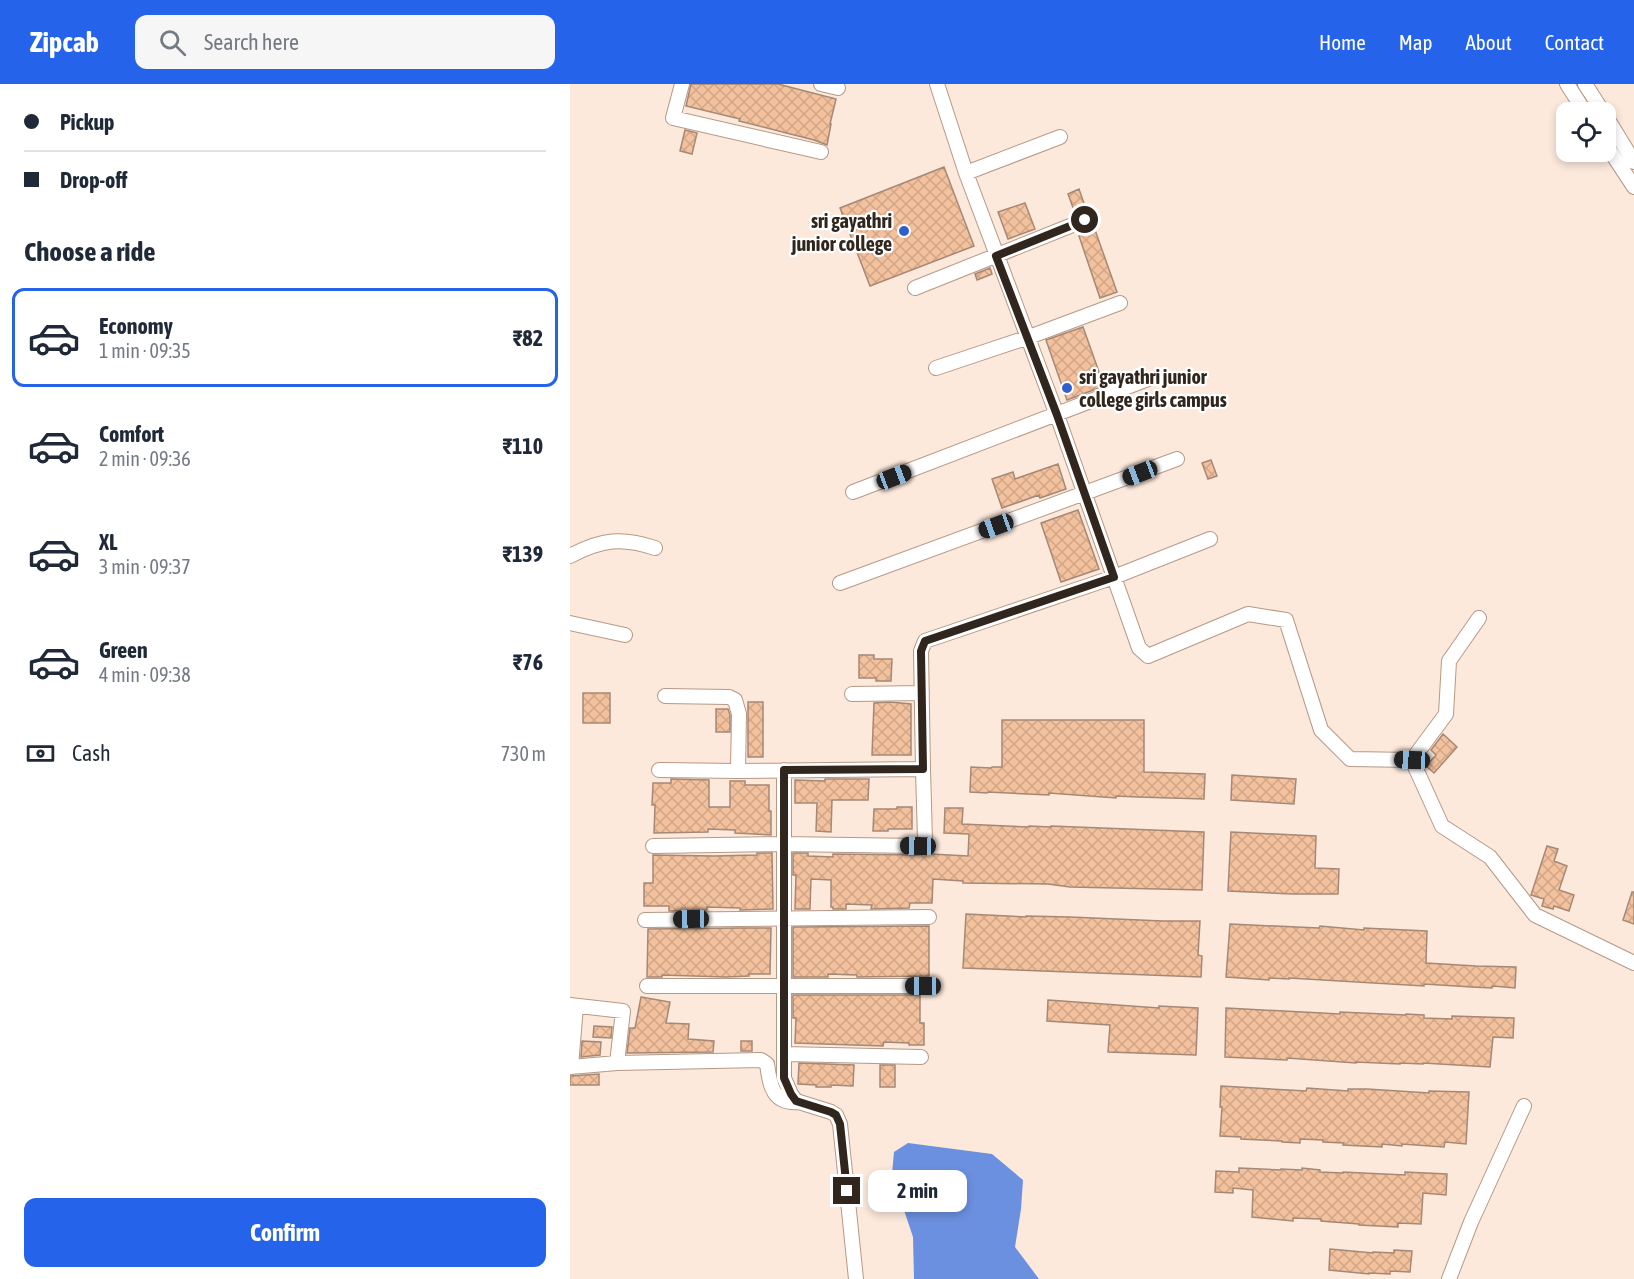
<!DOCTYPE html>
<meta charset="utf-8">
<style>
:root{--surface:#fff;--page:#f6f6f7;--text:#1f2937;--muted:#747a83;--line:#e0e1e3;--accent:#2563eb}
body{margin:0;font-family:"Asap Condensed",sans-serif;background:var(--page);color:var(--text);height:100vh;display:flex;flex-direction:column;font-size:22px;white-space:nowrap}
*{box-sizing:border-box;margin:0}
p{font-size:20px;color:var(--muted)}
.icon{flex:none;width:33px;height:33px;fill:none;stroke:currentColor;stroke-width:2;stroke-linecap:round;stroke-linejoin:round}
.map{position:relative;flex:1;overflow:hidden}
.sheet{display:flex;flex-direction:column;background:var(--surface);width:570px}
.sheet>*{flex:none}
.guide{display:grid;align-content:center;height:132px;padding:0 24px;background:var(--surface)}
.fabs{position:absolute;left:986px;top:18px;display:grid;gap:12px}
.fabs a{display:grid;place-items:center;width:60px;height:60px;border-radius:12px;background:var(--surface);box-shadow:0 3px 9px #0003;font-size:30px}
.end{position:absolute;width:27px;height:27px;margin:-14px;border:8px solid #31261e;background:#fff;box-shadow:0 0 0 3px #fff}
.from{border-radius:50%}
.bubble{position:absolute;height:42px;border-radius:12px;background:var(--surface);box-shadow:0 3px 9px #0003;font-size:20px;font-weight:700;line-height:42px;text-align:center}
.car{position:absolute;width:18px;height:36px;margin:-18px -9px;border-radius:8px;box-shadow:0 0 4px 2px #0007;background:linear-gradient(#222 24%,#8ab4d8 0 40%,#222 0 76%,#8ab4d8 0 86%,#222 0)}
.guide b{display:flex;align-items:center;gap:21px;height:57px;font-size:22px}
.guide b+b{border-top:2px solid var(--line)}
.guide i{width:15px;height:15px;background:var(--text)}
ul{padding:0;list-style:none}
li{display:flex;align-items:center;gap:18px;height:99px;margin:0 12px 9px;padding:0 12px;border:3px solid transparent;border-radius:12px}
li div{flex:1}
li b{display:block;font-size:22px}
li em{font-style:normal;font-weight:700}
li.active{border-color:var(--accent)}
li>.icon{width:54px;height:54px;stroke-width:1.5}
h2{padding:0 24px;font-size:27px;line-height:72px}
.pay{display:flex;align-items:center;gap:15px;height:66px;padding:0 24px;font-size:22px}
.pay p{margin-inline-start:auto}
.button{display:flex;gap:12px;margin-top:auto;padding:12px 24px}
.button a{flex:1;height:69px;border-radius:12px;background:var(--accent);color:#fff;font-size:24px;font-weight:700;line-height:69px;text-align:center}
header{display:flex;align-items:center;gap:36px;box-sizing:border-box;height:84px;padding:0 30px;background:var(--accent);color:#fff}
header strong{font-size:28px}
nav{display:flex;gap:33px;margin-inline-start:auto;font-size:21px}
.search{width:420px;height:54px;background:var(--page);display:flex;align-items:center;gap:15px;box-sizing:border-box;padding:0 21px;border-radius:12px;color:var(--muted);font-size:22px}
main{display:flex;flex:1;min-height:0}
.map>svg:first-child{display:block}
.water{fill:#6b90df}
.building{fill:url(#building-cross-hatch);stroke:#a58875;stroke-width:1.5}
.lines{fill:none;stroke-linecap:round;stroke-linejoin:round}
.minor-casing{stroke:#b69985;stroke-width:16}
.minor{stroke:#fff;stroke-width:14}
.route{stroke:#31261e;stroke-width:8}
.poi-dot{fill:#315ecd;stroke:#fff;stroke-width:2}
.labels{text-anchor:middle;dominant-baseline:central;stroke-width:4.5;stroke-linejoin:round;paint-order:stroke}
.poi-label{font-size:20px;font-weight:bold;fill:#31261e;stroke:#fff;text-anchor:end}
</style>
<header>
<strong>Zipcab</strong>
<div class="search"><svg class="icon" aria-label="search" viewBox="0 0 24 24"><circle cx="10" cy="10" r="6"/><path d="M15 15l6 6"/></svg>Search here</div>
<nav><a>Home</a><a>Map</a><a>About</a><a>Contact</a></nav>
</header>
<main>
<section class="sheet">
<div class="guide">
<b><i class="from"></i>Pickup</b>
<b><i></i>Drop-off</b>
</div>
<h2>Choose a ride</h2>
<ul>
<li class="active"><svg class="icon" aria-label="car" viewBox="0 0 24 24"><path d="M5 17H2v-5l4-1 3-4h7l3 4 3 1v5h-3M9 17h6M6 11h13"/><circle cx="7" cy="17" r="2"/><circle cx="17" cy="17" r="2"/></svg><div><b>Economy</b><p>1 min · 09:35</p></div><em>₹82</em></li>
<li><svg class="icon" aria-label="car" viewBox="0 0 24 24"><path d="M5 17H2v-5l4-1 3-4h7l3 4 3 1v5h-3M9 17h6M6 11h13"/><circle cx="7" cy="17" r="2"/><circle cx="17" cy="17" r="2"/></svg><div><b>Comfort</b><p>2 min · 09:36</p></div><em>₹110</em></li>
<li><svg class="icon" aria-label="car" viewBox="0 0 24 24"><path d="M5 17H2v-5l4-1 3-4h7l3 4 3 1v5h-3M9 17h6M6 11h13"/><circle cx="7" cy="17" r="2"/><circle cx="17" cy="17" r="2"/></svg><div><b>XL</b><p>3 min · 09:37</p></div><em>₹139</em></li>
<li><svg class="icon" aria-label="car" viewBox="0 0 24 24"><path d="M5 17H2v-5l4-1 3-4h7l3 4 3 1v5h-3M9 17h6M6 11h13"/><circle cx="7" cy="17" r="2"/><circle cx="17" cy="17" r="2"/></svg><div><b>Green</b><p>4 min · 09:38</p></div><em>₹76</em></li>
</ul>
<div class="pay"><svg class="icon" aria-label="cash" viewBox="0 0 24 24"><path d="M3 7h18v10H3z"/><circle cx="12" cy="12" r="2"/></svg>Cash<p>730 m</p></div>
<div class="button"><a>Confirm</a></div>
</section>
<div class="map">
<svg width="1064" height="1195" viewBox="0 0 1064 1195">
<defs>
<pattern id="building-cross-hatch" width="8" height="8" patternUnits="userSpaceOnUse" patternTransform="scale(1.5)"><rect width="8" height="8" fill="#f3c19d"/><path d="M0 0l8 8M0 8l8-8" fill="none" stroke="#d1a687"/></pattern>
</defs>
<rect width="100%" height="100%" fill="#fce9dc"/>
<path class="water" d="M338,1059L422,1070L453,1096L451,1125L445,1163L469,1195H344L343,1153L322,1090L324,1068Z"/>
<path class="building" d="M121,0H208L266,15L260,40H261L257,61L244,56L169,37L170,35L116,22Z
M115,46L127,49L122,70L110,67Z
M374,83L404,162L300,202L270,124Z
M509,105L516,125L505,129L498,110Z
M455,119L465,145L438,155L428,128Z
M525,146L547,208L530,214L509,152Z
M420,184L422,190L407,196L405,190Z
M513,243L534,302L497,316L476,256Z
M641,376L647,392L638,395L632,379Z
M488,380L496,405L470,414L469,411L432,424L422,395L443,388L445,395Z
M508,426L529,485L491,498L471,439Z
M289,571H304V575H322L321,597H306V594H289Z
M13,609H40V639H13Z
M178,618H193V673H178Z
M320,618L341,620V671H302L304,619Z
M146,625H158L160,631V648H146Z
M432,636H574V688L635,690L634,715L568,713L546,712V714L479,709V711L418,708L417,709L400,708L401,683L421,684L422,683H432Z
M873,650L887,663L864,689L856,682L866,671L861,666Z
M662,691L726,695L724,720L661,716Z
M101,695L139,696V723H160V697H175V701H199V727H201V751L165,749V746L138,745V748L84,749L85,721H82L83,699H101Z
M255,695H299L298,716H262L261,748L246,747L247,719H225V696L255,697Z
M327,723H342V745H318V747H303L304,725H327Z
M375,724H393L392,740L459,743V742L481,743V742L634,748L632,806L500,803L478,800L393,799V797L363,795L362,819H340L339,824L301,825L302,821L276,820V825H263V823H261V796L241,795L240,825H225L226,791H223V769H238V772L263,773V770L348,771L358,768H361V770L398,772L399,750L374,749Z
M661,748L746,752L745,784L769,785L768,810H723L658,807Z
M977,762L988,765L984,777L997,782L989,806L1004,811L999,827L984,822L983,825L972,822L974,815L961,811Z
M187,769H202L203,825L170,826V824L137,823V826L99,827V822H74V799H83V771L144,772L187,771Z
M1062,808H1064V840L1053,836Z
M396,830L456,833V832L500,833L593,837H630L628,871L632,872L631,893L393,884Z
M660,840L749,844L750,842L794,846V844L857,847L856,879L906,882L946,883L945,904L923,902L922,904L902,903L854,900V902L719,894V895L699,894V896L656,893Z
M359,842V892L287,893V891L258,890V893H223V843Z
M170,844H201L200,890H179V892L156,893L92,891V893H77L78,845Z
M223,911H350V939H354V961H339V959L314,958L313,962L225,959L226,934H223Z
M71,913L100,918L96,939L119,940L118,955L144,957L143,968L57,969L60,944H65Z
M478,916L589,924V922L628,924L626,971L538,968L540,941L477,937Z
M656,924L770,930V928L836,931V930L854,931V934L882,935V932L944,934L943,954L923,953L920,983L853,979V980L830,979V980L786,978V979L717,974V976L655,973Z
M24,942L42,943L41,954L23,953Z
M12,957L31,958L30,971L11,973Z
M171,957H182V967H171Z
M229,979L284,981L283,1002L261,1001V1003H246V1001L228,1000Z
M310,981H325V1003H310Z
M29,990V1001H0V992Z
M651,1002L736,1007L737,1004L778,1007V1005H797L859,1009V1007L899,1008L896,1060L875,1058L874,1063L832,1060V1062L812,1060V1063L773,1061L774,1059L753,1058V1056L730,1055V1059L712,1058V1057L671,1055V1053L650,1052L652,1023H650Z
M669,1084L711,1086V1085L732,1086V1084L750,1086V1088L773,1089V1088L835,1091V1088L877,1090L876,1111L853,1109L851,1140L828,1139V1143L789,1141V1140L751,1137V1135L723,1134V1137L682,1133L683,1106L663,1104V1109L645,1108L646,1087L669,1088Z
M760,1165L803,1169V1168L824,1169V1166L842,1167L840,1188L820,1187V1190L799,1189V1190L759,1186Z"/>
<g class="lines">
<g class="minor-casing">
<path id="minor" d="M112,0L103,34L251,68
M251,0L268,4
M367,0L396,89L487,331L569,564L578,572L678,530L716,536L751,646L780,675L842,676
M997,0L1015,28
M1015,0L1033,28
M1035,31L1064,78
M1035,59L1064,103
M396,89L490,53
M345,204L515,136
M366,284L459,253L550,219
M283,408L578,295
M0,472C32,455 52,453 85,464
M270,499L607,375
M909,534L879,577L876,630L842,676L872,742L920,773L965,831L1064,879
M0,539L55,551
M282,610L352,609
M95,612L159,613L165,616L169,630L168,687
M89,686L168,687L353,685L351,567L355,557L544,493L640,455
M214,686V994L221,1010L226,1017L261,1028L266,1031L270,1040L286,1195
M83,762L213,760L348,762L354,760L355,756L353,685
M75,836L359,833
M77,902H353
M0,921L53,927L47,979
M214,970L351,973
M0,983L47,979L191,976L197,980C200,1001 202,1020 229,1018
M1,983L6,922
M879,1195L901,1138L954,1022"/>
</g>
<use href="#minor" class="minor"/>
</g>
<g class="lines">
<path class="route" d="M277,1107L270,1040L266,1031L261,1028L226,1017L221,1010L214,994V686L353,685L351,567L355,557L544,493L487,331L426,172L515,136"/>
</g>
<g class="poi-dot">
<circle cx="334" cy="147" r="6"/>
<circle cx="497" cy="304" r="6"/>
</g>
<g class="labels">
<g class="poi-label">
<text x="322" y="136">sri gayathri<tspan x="322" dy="23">junior college</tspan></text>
<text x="509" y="292" text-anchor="start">sri gayathri junior<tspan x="509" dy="23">college girls campus</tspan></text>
</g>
</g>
</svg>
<div class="fabs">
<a><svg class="icon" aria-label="locate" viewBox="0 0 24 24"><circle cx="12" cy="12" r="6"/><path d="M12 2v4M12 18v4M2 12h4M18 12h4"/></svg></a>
</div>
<i class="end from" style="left:515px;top:136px"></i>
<i class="end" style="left:277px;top:1107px"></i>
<div class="bubble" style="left:298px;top:1086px;width:99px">2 min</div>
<i class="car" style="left:570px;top:389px;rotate:249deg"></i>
<i class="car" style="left:324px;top:393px;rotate:69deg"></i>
<i class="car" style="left:426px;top:442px;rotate:250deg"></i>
<i class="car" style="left:842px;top:676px;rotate:272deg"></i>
<i class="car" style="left:348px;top:762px;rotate:271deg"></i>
<i class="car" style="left:121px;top:835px;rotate:269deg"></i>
<i class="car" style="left:353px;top:902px;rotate:270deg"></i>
</div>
</main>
